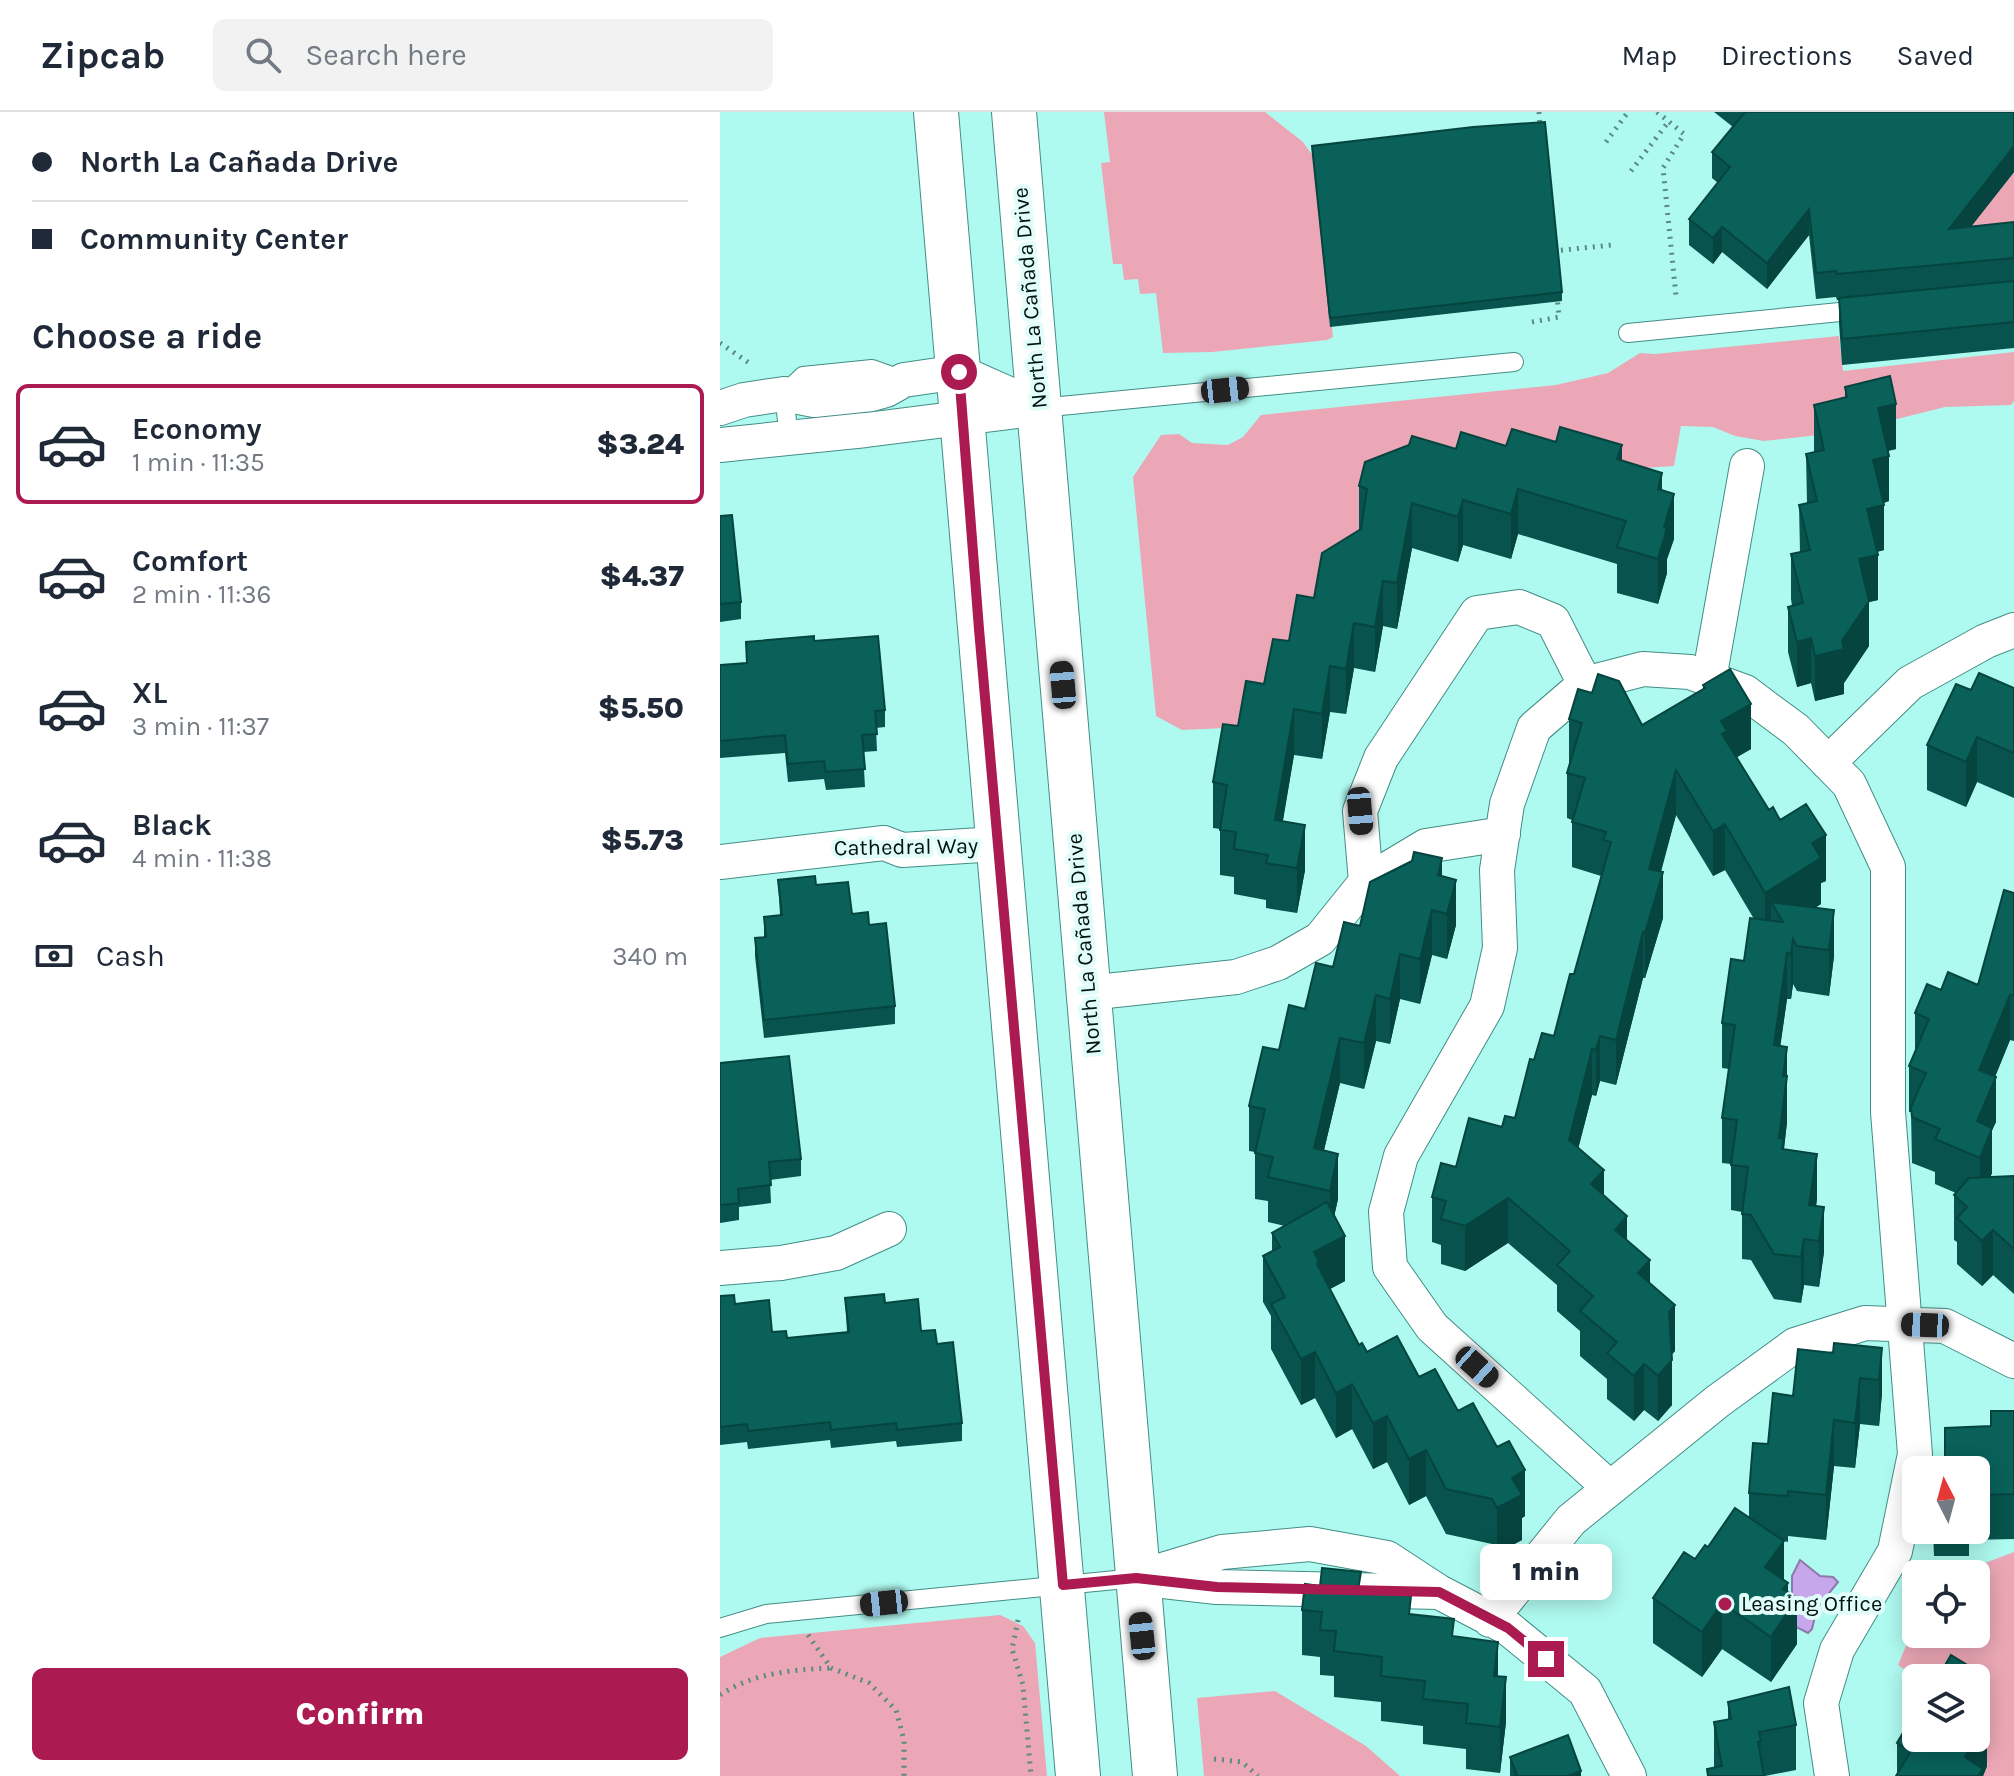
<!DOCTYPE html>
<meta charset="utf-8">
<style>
:root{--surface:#fff;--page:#f2f2f3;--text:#1f2937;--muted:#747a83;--line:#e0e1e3;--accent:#ab1a50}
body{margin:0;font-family:Karla,sans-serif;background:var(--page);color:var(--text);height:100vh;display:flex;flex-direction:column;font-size:30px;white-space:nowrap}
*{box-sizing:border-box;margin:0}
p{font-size:26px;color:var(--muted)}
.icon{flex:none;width:44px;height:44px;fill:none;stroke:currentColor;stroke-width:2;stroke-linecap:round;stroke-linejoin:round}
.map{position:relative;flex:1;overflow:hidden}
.details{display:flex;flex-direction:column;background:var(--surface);width:720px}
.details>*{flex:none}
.hud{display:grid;align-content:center;height:176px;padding:0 32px;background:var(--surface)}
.needle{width:52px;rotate:354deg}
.buttons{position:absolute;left:1182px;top:1344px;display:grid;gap:16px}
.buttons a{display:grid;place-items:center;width:88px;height:88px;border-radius:12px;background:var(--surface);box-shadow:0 4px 20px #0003;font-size:40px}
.end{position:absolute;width:36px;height:36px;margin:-18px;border:10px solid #ab1a50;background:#fff;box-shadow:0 0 0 4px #fff}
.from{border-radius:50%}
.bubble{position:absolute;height:56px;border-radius:12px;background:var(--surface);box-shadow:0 4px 20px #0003;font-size:26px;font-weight:800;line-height:56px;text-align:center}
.car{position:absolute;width:24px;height:48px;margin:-24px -12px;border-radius:10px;box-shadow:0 0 6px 2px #0007;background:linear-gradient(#222 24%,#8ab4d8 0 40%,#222 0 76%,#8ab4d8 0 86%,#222 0)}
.hud b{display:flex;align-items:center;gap:28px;height:76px;font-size:30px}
.hud b+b{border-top:2px solid var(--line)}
.hud i{width:20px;height:20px;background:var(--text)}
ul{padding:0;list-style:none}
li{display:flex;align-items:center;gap:24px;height:120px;margin:0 16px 12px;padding:0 16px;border:4px solid transparent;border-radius:12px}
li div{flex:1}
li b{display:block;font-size:30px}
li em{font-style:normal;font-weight:800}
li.active{border-color:var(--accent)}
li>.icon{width:72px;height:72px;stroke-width:1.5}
h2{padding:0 32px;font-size:36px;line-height:96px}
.pay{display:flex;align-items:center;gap:20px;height:88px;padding:0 32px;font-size:30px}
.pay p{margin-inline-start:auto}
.action{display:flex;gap:16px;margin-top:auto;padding:16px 32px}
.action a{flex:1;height:92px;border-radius:12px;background:var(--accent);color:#fff;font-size:32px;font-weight:800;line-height:92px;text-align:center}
header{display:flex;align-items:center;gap:48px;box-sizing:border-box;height:112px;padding:0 40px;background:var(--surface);border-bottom:2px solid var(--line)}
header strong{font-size:38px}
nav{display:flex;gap:44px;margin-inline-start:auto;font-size:28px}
.search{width:560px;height:72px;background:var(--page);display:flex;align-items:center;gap:20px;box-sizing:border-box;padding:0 28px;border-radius:12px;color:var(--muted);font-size:30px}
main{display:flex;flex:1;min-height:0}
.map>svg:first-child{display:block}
.green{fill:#eba7b5}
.water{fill:#c7a7ec;stroke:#8b7aaa;stroke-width:2}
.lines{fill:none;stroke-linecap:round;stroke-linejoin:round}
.service-casing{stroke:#428d85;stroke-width:20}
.minor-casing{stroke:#428d85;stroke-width:36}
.primary-casing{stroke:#428d85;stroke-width:46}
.path{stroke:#5a8a84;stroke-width:5;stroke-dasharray:2 6;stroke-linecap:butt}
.service{stroke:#fff;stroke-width:18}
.minor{stroke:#fff;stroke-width:34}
.primary{stroke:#fff;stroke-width:44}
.wall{fill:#08534d}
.shaded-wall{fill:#06443f}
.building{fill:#09615a;stroke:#06443f;stroke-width:2}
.route{stroke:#ab1a50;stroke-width:10}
.poi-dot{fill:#ab1a50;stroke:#e1fdf9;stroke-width:3}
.labels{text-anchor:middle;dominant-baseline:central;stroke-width:8;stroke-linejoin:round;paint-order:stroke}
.street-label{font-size:22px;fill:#001210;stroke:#e1fdf9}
.poi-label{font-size:22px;fill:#001210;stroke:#e1fdf9;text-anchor:start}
</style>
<header>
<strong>Zipcab</strong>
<div class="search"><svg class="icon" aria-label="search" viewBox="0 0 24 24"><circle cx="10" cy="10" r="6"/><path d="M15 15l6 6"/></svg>Search here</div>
<nav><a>Map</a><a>Directions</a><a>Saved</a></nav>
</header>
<main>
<section class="details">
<div class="hud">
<b><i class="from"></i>North La Cañada Drive</b>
<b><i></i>Community Center</b>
</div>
<h2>Choose a ride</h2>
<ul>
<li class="active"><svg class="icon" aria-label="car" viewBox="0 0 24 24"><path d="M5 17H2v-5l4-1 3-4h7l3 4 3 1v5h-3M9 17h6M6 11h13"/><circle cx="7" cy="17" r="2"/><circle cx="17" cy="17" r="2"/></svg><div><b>Economy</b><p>1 min · 11:35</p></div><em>$3.24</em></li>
<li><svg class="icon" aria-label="car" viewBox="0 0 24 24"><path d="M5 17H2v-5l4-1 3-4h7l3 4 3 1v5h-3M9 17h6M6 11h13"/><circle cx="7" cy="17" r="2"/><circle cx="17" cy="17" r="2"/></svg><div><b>Comfort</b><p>2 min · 11:36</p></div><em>$4.37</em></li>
<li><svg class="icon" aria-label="car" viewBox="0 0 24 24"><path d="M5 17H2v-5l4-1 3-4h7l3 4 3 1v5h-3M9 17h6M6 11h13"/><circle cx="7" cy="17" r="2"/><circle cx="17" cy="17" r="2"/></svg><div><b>XL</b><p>3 min · 11:37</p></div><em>$5.50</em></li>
<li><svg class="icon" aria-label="car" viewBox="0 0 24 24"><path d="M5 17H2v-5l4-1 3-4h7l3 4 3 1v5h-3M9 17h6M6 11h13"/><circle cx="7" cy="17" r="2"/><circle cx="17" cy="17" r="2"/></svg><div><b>Black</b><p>4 min · 11:38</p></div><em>$5.73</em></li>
</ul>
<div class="pay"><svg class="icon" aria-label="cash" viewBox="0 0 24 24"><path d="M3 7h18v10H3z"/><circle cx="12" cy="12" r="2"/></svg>Cash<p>340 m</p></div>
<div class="action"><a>Confirm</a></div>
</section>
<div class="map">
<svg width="1294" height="1664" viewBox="0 0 1294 1664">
<rect width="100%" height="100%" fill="#affaf0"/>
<path class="green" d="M384,0H545L583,30L593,44L613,225L607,228L492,240L443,241L436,181L420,182L418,167L404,168L402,152H393L381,51L390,50Z
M1294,60V123L1220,131Z
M1119,224L1123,259L1294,240V289L1291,293L1225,295L1125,320L1044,329L1015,324L993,315L961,314L954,354L895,358L639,420L526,615L462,618L436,604L413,365L441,323L459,322L472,331L508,333L523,325L541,303L836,273L888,261L920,241L935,242Z
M1294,1440V1664H1261L1268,1652L1253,1643L1256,1626V1566H1197L1178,1553L1196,1510V1522H1256V1462H1216L1218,1456L1249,1457Z
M280,1503L303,1514L315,1531L327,1664H0V1545L40,1526Z
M555,1579L646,1634L680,1664H484L477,1586Z"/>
<path class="water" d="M1080,1448L1100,1464L1113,1465L1118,1470L1097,1496L1092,1517L1088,1521L1072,1513V1464Z"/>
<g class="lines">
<g class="service-casing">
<path id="service" d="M908,221L1140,198
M320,296L794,250
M69,327L64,282L83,264L152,257L183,268
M0,1516L46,1502L416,1466"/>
</g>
<g class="minor-casing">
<path id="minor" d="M0,296L24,288L64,282L94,288L152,282L166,278L184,268L239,260L320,296
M0,333L146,318L320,296
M989,567L1027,354
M1108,651L1190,571L1266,529L1294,518
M0,750L164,731L182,738L277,732
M646,770L640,699L661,646L757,501L799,495L833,509L865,572
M368,881L516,865L558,851L600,827L646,770L706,734L783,722
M0,1156L61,1151L116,1141L169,1117
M890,1376L712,1215L670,1155L666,1100L681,1044L767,894L780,836L777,758L787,692L814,616L865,572L923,557L970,560L1025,580L1076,618L1129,672L1168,755V1000L1195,1342L1175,1439L1117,1538L1101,1591L1112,1664
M719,1480L497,1475L416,1466L502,1440L590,1432L667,1446L719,1480L788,1516L865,1579L909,1664
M770,1508L851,1408L998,1289L1075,1233L1145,1211L1225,1214L1294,1249"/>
</g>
<g class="primary-casing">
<path id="primary" d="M216,0L358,1664
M294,0L435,1664"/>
</g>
<path class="path" d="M819,0L820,15
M937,0L964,22L943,56L956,184
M886,30L908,0
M911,59L949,9
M833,139L892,133V136
M812,210L839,205L837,184
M0,231L32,253
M298,1508L292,1537L303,1573L311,1664
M88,1523L111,1556L149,1571L176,1598L184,1628V1664
M0,1583C33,1561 71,1558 110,1556
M494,1647L522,1650L538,1664"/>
<use href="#service" class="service"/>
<use href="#minor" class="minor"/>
<use href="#primary" class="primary"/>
</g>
<path class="wall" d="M994,0H1294V60L1251,114L1294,110V236L1122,253L1119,212V188H1117L1116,185L1096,187L1089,123L1047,177L1002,140L993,152L969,133V107L998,71L992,66V40L1013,15Z
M592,34L842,180V189L610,215Z
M1125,275L1176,337L1168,339L1169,389L1164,391V438L1157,440L1158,488L1149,490V534L1124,571V582L1095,589L1091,571L1077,575L1068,540V495L1072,494L1071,487V442L1080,440L1079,393L1087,391L1086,342L1094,340V293L1125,286Z
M836,330L902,348L942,378L954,427L947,447V461L938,492L897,481V452L798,422L791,447L743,433L738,450L692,436L677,517L663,514L655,560L634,556L626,602L610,600L602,647L574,643L563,709L585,758L577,801L546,796V788L514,782V765L500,763V717L493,716V670L518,614L544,572L594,486L639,418V374L736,337Z
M0,404L21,490V507L0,510Z
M94,529L165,598V615L156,616L157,639L143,640L145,675L106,678L104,667L68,670L65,641L0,646V553L26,551V530Z
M983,573L1031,637L1017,645L1049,698L1060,708L1106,769L1101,771V792L1095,796L1114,844L1109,884L1077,879L1073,872L1071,887H1067L1060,934L1067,935V1010L1064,1037L1097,1087L1096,1094L1104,1140L1099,1175L1084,1173L1081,1191L1054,1187L1031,1148L1022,1147V1100L1011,1098V1052L1002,1051V1006L1009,957L1002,956V911L1024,849L1034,807L1005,758L993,764L956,703L941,760L943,806L925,866H923L896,973L880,969L876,984L872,983L858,1036L930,1171L955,1239L951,1243L952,1293L938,1309L924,1298L914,1309L887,1287V1267L860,1244V1219L837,1199V1173L788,1131L745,1159L721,1152V1133L712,1130V1085L736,1055L782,1015L795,1006L814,948L834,924L854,862L881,764L852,755V708L847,706V661L850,653L849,652V607L922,613L983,577Z
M1294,576V686L1257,670L1246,695L1207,678V633L1251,578Z
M722,764L736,813L727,847L712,843L700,892L680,887L670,932L656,929L644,977L620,971L604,1038L618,1087L614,1104L625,1169L610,1177L639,1233L647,1240L699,1265L738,1299L805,1404L802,1406V1428L777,1441L772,1432L726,1422L706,1384L689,1393L667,1350L653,1357L632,1317L616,1326L595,1286L581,1293L551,1237V1204L543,1190V1144L552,1139V1121L565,1114L548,1110V1089L535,1087V1040L529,1039V994L559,938L640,814Z
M58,768L96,773L132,802L149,813L175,894V912L44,926L35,844V826L44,825V805L60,803Z
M1294,781V929L1290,928L1275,965L1276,1010L1272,1018V1061L1270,1065L1294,1064V1182L1273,1163L1262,1174L1237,1152V1130L1234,1128V1083L1236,1081L1215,1072V1060L1192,1051L1191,1000H1189V954L1195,941V901L1221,878L1258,873Z
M0,951L81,1047V1064L50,1068L51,1091L19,1095V1108L0,1111Z
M0,1184L15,1192L52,1220L67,1226L127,1220L125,1186L165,1191L217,1232L242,1311V1329L177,1335L176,1329L111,1336L110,1328L28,1337L27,1330L0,1333Z
M1162,1236V1281L1159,1314L1140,1312L1135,1356L1114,1354L1106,1428L1068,1424V1430L1064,1429V1468L1068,1480L1077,1532L1051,1570L1002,1537L982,1565L933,1531V1486L975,1447L1029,1405V1381L1048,1332L1073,1284L1113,1241Z
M1294,1299V1427L1249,1428V1444H1214L1213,1418H1256V1358L1225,1350L1271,1314Z
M641,1478L691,1502L734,1525L778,1564L786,1610L780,1661L746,1657V1637L703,1632V1614L661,1609V1590L614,1585V1564L600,1563V1545L582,1543V1498Z
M1196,1574V1626L1267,1654L1263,1664L1177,1662V1631L1193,1604V1579Z
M1008,1590L1076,1613V1658L1045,1664H987V1657L994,1656V1610L1008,1607Z
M790,1645L861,1664H790Z"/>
<path class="shaded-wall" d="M1294,34V60L1229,143V117Z
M1089,97V123L1047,177V151Z
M1002,115V140L993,152V126Z
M1176,292V337L1158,341V296Z
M902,333V378L897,347Z
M1169,344V389L1153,393V348Z
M942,361V406L938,377Z
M798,377V422L791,447V402Z
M954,382V427L947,447V461L938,492V447L944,415Z
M743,388V433L738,450V405Z
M692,391V436L677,517V471Z
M1164,393V438L1147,442V397Z
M1158,443V488L1149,490V534L1124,571V582L1095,589V544L1122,529L1139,447Z
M663,469V514L655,560V515Z
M634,511V556L626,602V557Z
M1091,526V571L1077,575V530Z
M610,554V600L602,647V602Z
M1031,592V637L1007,651L1001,609Z
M574,597V643L555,753V708Z
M1257,625V670L1246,695V650Z
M956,658V703L929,802V757Z
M1005,712V758L993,764V719Z
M585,713V758L577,801V756Z
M1106,723V769L1101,771V792L1063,815V810L1051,790V823L1045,826V781L1092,731Z
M722,746V792L718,763Z
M943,760V806L925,866V821Z
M736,768V813L727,847V802Z
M712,798V843L700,892V847Z
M1114,798V844L1109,884V838Z
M923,820V866L896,973V928Z
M1073,827V872L1071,887V842Z
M1067,841V887L1054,979V933Z
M680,842V887L670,932V887Z
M656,883V929L644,977V931Z
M1290,883V928L1259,1004V958Z
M880,924V969L876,984V938Z
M620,926V971L595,1076L594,1036Z
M1067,935V1010L1064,1036V1072L1059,1026L1063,964Z
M872,937V983L849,1073V1028Z
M1276,965V1010L1272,1018V1061L1260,1091V1046L1257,1009Z
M618,1042V1087L610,1124V1079Z
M1097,1042V1087L1091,1128L1089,1093Z
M884,1058V1103L871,1072Z
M788,1086V1131L745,1159V1114Z
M1104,1095V1140L1099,1175V1129Z
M907,1104V1149L895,1118Z
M1273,1118V1163L1262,1174V1129Z
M625,1124V1169L599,1183L594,1140Z
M1084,1127V1173L1081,1191V1145Z
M930,1148V1193L918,1161Z
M955,1193V1239L949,1246V1200Z
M1162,1236V1281L1159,1314V1268Z
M595,1240V1286L581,1293V1247Z
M952,1248V1293L938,1309V1264Z
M924,1252V1298L914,1309V1264Z
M1140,1266V1312L1135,1356V1311Z
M632,1272V1317L616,1326V1281Z
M667,1304V1350L653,1357V1311Z
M1114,1308V1354L1106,1428V1383Z
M706,1338V1384L689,1393V1347Z
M805,1358V1404L802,1406V1428L777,1441V1396L792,1366Z
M1064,1429V1474L1045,1455Z
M1068,1471V1499L1077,1486V1532L1051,1570V1525L1063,1477Z
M1002,1491V1537L982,1565V1520Z
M778,1530V1575L774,1564Z
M786,1565V1610L780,1661V1615Z
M1267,1609V1654L1263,1664H1245V1645Z
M861,1659V1664H848Z"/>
<path class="building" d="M1025,0H1294V34L1229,117L1294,110V146L1117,162L1116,159L1096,161L1089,97L1047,151L1002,115L993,126L969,107L1010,55L992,40Z
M825,10L842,180L610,206L592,34L753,15Z
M1294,169V210L1122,227L1119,186Z
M1170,264L1176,292L1158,296L1169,344L1153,348L1164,393L1147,397L1158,443L1139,447L1149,489L1122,529L1124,537L1095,544L1091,526L1077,530L1068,495L1083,491L1071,442L1090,438L1079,393L1097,389L1086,342L1104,338L1094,293L1127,285L1125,275Z
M840,315L902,333L897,347L942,361L938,377L954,382L944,415L947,416L938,447L897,435L906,409L798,377L791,402L743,388L738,405L692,391L677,471L663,469L655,515L634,511L626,557L610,554L602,602L574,597L555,708L585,713L577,756L546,751L548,743L514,737L516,720L500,718L507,673L493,670L503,612L518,614L526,569L544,572L553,527L569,529L577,483L594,486L602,441L641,417L647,377L639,374L645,350L689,333L692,324L736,337L741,320L786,334L792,317L836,330Z
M12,403L21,490L0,492V404Z
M94,524V529L158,524L165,598L155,599L157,622L142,623L145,657L106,660L104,649L68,652L65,623L0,629V553L27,551L26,530Z
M1010,557L1031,592L1001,609L1007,619L1002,622L1049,698L1053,695L1060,708L1086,692L1106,723L1092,731L1101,746L1045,781L1005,712L993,719L956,658L929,757L943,760L925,821L923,820L896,928L880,924L876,938L872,937L849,1028L884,1058L871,1072L907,1104L895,1118L930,1148L918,1161L955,1193L949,1200L952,1248L938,1264L924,1252L914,1264L887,1241L897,1230L860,1199L873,1184L837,1153L850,1139L788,1086L745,1114L721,1107L726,1089L712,1085L721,1051L736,1055L749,1006L782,1015L785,1004L795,1006L810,947L814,948L822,921L834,924L850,862H854L861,837L891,730L883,728L886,720L852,710L865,666L847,661L862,611L849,607L858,577L872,581L878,562L899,569L922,613L985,576L983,573Z
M1259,561L1294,576V641L1257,625L1246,650L1207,633L1236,572L1251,578Z
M694,740L722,746L718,763L736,768L727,802L712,798L700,847L680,842L670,887L656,883L644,931L620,926L594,1036L618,1042L610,1079L548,1065L553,1045L535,1041L545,997L529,994L543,935L559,938L569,893L585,897L596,851L613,855L624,810L640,814L650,770L692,749Z
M95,764L96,773L128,770L132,802L148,800L149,813L166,811L175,894L44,908L35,826L46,825L44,805L62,803L58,768Z
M1284,778L1294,781V884L1290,883L1259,958L1276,965L1257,1009L1272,1016L1260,1046L1215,1027L1220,1017L1192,1005L1191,995L1206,961L1189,954L1209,907L1195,901L1207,872L1221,878L1228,860L1258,873Z
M1051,790L1114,798L1109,838L1077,834L1073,827L1071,842L1067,841L1054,933L1067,935L1063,964H1067L1059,1026L1064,1027L1062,1037L1097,1042L1089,1093L1104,1095L1099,1129L1084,1127L1081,1145L1054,1142L1031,1103L1022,1102L1028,1055L1011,1053L1017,1008L1002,1006L1015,913L1002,911L1011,847L1024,849L1030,806L1063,810Z
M69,944L81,1047L49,1050L51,1073L18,1077L19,1091L0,1093V951Z
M1294,1064V1137L1273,1118L1262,1129L1237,1106L1247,1095L1234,1083L1249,1066Z
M607,1090L625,1124L594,1140L599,1150L597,1152L639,1233L642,1231L647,1240L677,1224L699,1265L715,1257L738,1299L753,1291L777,1335L789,1329L805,1358L792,1366L802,1383L777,1396L772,1387L726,1377L706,1338L689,1347L667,1304L653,1311L632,1272L616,1281L595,1240L581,1247L551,1192L565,1185L543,1144L560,1135L552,1121Z
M164,1182L165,1191L198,1187L201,1219L215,1218L217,1232L233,1230L242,1311L177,1318L176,1311L111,1318L110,1310L28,1319L27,1312L0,1315V1184L14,1183L15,1192L49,1188L52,1220L66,1219L67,1226L129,1220L125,1186Z
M1114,1231L1162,1236L1159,1268L1140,1266L1135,1311L1114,1308L1106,1383L1068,1379V1384L1029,1381L1033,1331L1048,1332L1053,1281L1073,1284L1078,1237L1113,1241Z
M1271,1299H1294V1382L1256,1383V1358H1213V1350H1225V1316L1271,1314Z
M1015,1396L1064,1429L1045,1455L1068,1471L1063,1477L1077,1486L1051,1525L1002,1491L982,1520L933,1486L964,1440L975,1447L985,1433L988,1435Z
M602,1456L641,1460L638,1478L691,1484L689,1502L734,1507L732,1524L778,1530L774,1564L786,1565L780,1615L746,1611L748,1592L703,1587L705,1569L661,1564L662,1545L614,1539L616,1519L600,1518L602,1500L582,1498L585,1472L600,1474Z
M1231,1543L1254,1557L1249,1565L1250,1566H1201L1207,1554L1220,1562Z
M1069,1575L1076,1613L1039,1620L1041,1629L1038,1630L1044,1664H988L987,1657L1002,1654L994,1610L1011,1607L1008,1590Z
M1256,1581L1267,1609L1245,1645L1263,1657L1258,1664H1176L1191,1639L1177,1631L1196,1599V1626H1256Z
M848,1623L861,1659L848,1664H794L797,1663L790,1645Z"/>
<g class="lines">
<path class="route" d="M239,260L259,517L343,1473L416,1466L497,1475L719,1480L788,1516L826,1547"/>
</g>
<circle class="poi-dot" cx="1005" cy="1492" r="8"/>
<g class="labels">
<g class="street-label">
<text transform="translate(310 186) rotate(-95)">North La Cañada Drive</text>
<text transform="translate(186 735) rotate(-1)">Cathedral Way</text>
<text transform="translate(364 832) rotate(-95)">North La Cañada Drive</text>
</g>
<g class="poi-label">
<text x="1021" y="1492">Leasing Office</text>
</g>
</g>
</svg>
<div class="buttons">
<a><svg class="needle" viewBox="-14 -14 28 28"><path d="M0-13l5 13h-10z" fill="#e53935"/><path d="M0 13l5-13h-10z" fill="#747a83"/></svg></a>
<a><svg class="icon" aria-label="locate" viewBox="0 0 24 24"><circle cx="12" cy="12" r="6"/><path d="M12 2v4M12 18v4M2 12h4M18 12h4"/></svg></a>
<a><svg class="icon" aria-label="layers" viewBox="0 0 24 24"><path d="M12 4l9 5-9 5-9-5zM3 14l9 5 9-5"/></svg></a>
</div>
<i class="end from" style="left:239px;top:260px"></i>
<i class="end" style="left:826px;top:1547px"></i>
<div class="bubble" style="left:760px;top:1432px;width:132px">1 min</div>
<i class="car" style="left:505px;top:278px;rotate:84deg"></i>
<i class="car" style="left:343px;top:573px;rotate:355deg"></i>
<i class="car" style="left:640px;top:699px;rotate:175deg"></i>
<i class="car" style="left:1205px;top:1213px;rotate:272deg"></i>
<i class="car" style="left:757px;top:1255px;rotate:132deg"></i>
<i class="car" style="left:164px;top:1491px;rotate:264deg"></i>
<i class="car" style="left:422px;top:1524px;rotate:354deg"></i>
</div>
</main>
